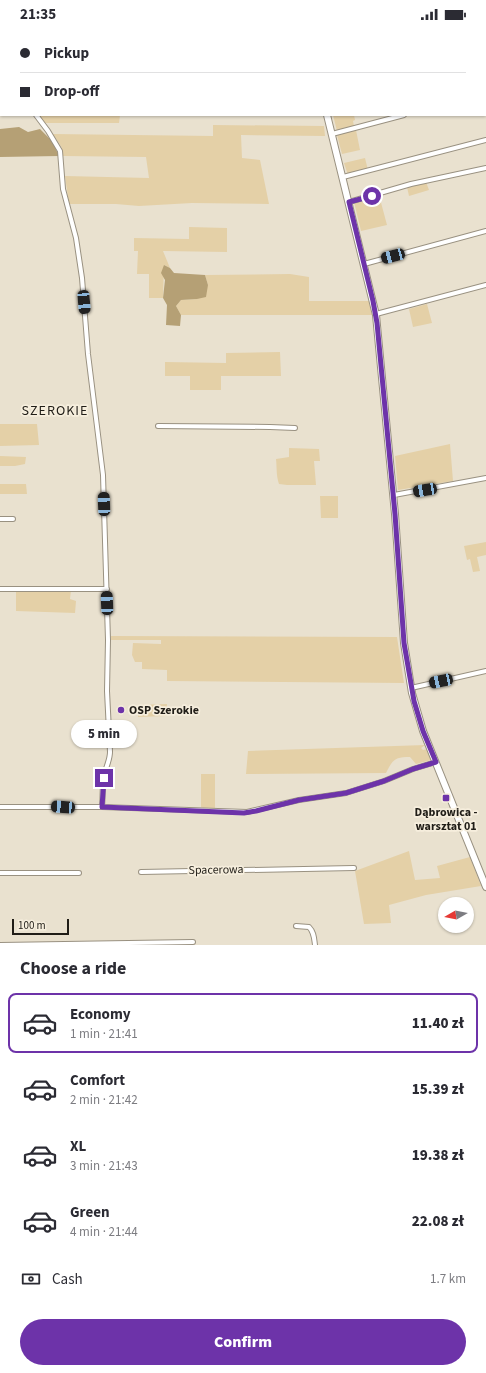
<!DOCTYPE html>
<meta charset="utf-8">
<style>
:root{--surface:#fff;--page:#f2f2f3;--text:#2b2b33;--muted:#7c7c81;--line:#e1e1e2;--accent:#6d33a9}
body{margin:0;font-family:"Source Sans 3",sans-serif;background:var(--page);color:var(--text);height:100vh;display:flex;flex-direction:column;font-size:15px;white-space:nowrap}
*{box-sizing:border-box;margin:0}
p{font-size:13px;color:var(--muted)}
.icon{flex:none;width:22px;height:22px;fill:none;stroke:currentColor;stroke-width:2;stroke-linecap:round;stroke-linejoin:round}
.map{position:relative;height:917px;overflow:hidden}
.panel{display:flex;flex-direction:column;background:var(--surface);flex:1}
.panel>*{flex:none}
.banner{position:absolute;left:0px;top:0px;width:486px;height:88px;box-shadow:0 1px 3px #0004;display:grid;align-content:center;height:88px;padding:0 20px;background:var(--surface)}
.needle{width:26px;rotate:261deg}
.tools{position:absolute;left:438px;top:869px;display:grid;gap:8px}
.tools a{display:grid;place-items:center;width:36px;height:36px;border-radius:50%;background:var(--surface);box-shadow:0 1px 3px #0004;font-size:20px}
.scale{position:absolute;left:12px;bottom:10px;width:57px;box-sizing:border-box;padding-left:4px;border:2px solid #201d17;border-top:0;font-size:11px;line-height:14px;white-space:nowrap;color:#201d17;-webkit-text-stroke:3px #f6eedd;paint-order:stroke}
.end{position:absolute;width:18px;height:18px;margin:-9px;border:5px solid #6d33a9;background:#fff;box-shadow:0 0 0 2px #fff}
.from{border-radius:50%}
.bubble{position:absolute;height:28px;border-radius:14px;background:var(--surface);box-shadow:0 1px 3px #0004;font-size:13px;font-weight:800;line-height:28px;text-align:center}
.car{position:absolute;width:12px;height:24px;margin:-12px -6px;border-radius:5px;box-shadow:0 0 3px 1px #0007;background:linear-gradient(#222 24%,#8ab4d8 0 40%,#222 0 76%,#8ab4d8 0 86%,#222 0)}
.banner b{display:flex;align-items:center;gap:14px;height:38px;font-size:15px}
.banner b+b{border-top:1px solid var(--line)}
.banner i{width:10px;height:10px;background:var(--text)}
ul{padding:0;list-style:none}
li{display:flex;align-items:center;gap:12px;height:60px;margin:0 8px 6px;padding:0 12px;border:2px solid transparent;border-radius:8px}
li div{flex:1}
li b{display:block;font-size:15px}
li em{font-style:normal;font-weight:800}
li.active{border-color:var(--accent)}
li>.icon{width:36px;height:36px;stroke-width:1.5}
h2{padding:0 20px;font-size:18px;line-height:48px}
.pay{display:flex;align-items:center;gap:10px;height:44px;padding:0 20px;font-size:15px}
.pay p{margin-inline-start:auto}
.button{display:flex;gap:8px;margin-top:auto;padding:8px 20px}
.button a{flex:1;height:46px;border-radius:24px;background:var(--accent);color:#fff;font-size:16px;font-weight:800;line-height:46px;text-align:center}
.status{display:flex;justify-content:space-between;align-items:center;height:28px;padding:0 20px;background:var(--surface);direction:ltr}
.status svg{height:11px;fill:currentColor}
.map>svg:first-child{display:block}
.green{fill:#e4d0a7}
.forest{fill:#b5a075}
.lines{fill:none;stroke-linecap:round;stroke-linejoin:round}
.street-casing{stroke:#999181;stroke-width:6}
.secondary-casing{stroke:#999181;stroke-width:8}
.street{stroke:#fff;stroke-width:4}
.secondary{stroke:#fff;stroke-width:6}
.route{stroke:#6d33a9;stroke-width:5}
.poi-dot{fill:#6d33a9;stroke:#f6eedd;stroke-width:1.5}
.labels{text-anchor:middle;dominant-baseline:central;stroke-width:3.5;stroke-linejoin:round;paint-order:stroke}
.poi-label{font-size:12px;font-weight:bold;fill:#201d17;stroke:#f6eedd;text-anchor:start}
.street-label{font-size:12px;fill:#201d17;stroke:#f6eedd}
.quarter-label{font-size:14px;letter-spacing:1px;fill:#201d17;stroke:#f6eedd}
</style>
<div class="status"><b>21:35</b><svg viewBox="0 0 49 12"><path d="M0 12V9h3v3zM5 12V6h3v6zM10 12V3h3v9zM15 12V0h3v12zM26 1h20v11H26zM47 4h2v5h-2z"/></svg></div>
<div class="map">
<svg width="486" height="917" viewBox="0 0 486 917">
<rect width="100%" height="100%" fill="#e9e1cf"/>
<path class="green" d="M39,87H120L119,95H45Z
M333,87H354L355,92L353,93L354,98L337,103Z
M213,97L324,98L325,108L241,107L242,130L260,132L269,176L192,175L139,178L116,176H69L65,148L149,150L146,129L63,128L62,120L53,106L213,108Z
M356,102L360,122L342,126L337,107Z
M365,130L368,142L348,147L344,135Z
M426,154L429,162L409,168L407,159Z
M379,167L387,197L361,203L354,174Z
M189,199L227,200V224L163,223L170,240L164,237L163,270H149V246H137L138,223H134V210L189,211Z
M290,246L309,249V273H369L372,287H181L176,278L181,272L197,271L208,257L205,247Z
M427,276L432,295L413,299L409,281Z
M280,324L281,348H221V362H190V348H165V334L226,335V325Z
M0,396H37L39,417L0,418Z
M450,416L453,453L398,462L395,428Z
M289,420L319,421L320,433H314L316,457H287L279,456C276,447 277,440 276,431L289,429Z
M0,428L26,429L25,436L15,438H0Z
M0,456H26L27,466H0Z
M320,468H338V490H321Z
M486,514V527L477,529L480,543L473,544L470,531L467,532L464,518Z
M16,562H71L70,571L76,573L75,585L16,583Z
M111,608L397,609L404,655L167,653V642L142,641V634H135L132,627L133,615L161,616V612H111Z
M167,676L166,688L138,689V677Z
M425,717L421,720L423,722L427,721L431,732L416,736L410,729C395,729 393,731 386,745L246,746L248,723Z
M201,746H215V781L203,780L201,779Z
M409,823L415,852L440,850L437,838L470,829L481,858L426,867L389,877L391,895L364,896L355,843Z"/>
<path class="forest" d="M19,99L28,104L40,101L52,113L59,128L0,129V101Z
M164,237L170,240L174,245L205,247L208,257L206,269L197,271L181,272L176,278L181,287L180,298L166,297L167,277L163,270L165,252L161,245Z"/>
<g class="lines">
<g class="street-casing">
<path id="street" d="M395,1L399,0
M0,12L1,31
M485,22H486
M485,66H486
M36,87L48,103L60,123L63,161L76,210L82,250L88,326L103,447L108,612L107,663L110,724C110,733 105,740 104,749C102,759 103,769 102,779
M332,106L404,87
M343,149L486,112
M349,174L411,156L486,140
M364,236L486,203
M376,286L486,257
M158,398L270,399L295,400
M394,467L486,450
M0,491H13
M0,561H107
M411,660L486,643
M0,779H102L247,784L299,772L346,765L384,753L413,741L436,734
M141,844L354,840
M0,845H79
M296,898L309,899C314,904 314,910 315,917
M0,917L193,914"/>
</g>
<g class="secondary-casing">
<path id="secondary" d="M305,0L306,1
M327,87L376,287L395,486L404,615L412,665L423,703L486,859"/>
</g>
<use href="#street" class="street"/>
<use href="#secondary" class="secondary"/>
</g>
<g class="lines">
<path class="route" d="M104,750L102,779L244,785L256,783L299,772L346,765L384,753L413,741L436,734L423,703L414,673L404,615L395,486L377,295L373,273L349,174L372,168"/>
</g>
<g class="poi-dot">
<circle cx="121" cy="682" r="4"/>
<rect x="442" y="766" width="8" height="8" rx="2"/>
</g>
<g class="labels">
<g class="poi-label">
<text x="129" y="682">OSP Szerokie</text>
<text x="446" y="784" text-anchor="middle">Dąbrowica -<tspan x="446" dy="14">warsztat 01</tspan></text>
</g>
<g class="street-label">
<text transform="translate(216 842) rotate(-1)">Spacerowa</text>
</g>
<g class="quarter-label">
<text x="55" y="383">SZEROKIE</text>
</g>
</g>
</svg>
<div class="tools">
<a><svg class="needle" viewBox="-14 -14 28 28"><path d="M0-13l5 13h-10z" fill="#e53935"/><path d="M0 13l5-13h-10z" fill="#7c7c81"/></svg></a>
</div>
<div class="scale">100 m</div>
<i class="end from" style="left:372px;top:168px"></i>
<i class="end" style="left:104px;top:750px"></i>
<div class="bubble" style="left:71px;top:692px;width:66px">5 min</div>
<i class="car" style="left:393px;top:228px;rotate:255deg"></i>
<i class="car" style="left:84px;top:274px;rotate:175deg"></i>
<i class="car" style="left:425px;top:462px;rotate:260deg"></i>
<i class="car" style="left:104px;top:476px;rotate:358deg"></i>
<i class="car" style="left:107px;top:575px;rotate:358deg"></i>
<i class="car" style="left:441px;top:653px;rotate:258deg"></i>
<i class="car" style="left:63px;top:779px;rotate:274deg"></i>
<div class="banner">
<b><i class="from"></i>Pickup</b>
<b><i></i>Drop-off</b>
</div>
</div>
<section class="panel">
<h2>Choose a ride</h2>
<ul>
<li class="active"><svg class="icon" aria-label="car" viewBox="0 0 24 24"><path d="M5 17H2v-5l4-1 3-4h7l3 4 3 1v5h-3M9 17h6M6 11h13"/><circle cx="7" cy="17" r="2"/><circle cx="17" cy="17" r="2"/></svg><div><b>Economy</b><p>1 min · 21:41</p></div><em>11.40 zł</em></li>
<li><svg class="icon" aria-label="car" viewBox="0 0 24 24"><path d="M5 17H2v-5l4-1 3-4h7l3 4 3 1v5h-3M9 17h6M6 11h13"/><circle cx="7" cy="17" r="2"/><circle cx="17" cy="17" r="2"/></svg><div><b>Comfort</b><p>2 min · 21:42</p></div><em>15.39 zł</em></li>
<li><svg class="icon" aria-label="car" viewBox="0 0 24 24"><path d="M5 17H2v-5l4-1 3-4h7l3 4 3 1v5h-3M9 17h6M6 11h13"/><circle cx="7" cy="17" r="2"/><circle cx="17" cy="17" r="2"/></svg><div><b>XL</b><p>3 min · 21:43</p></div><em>19.38 zł</em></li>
<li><svg class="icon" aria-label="car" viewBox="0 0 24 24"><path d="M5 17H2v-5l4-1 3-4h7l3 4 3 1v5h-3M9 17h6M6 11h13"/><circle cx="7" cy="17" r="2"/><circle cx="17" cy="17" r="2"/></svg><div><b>Green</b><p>4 min · 21:44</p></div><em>22.08 zł</em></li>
</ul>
<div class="pay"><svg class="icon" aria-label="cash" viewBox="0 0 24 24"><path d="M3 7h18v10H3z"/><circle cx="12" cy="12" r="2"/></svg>Cash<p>1.7 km</p></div>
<div class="button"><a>Confirm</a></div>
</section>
